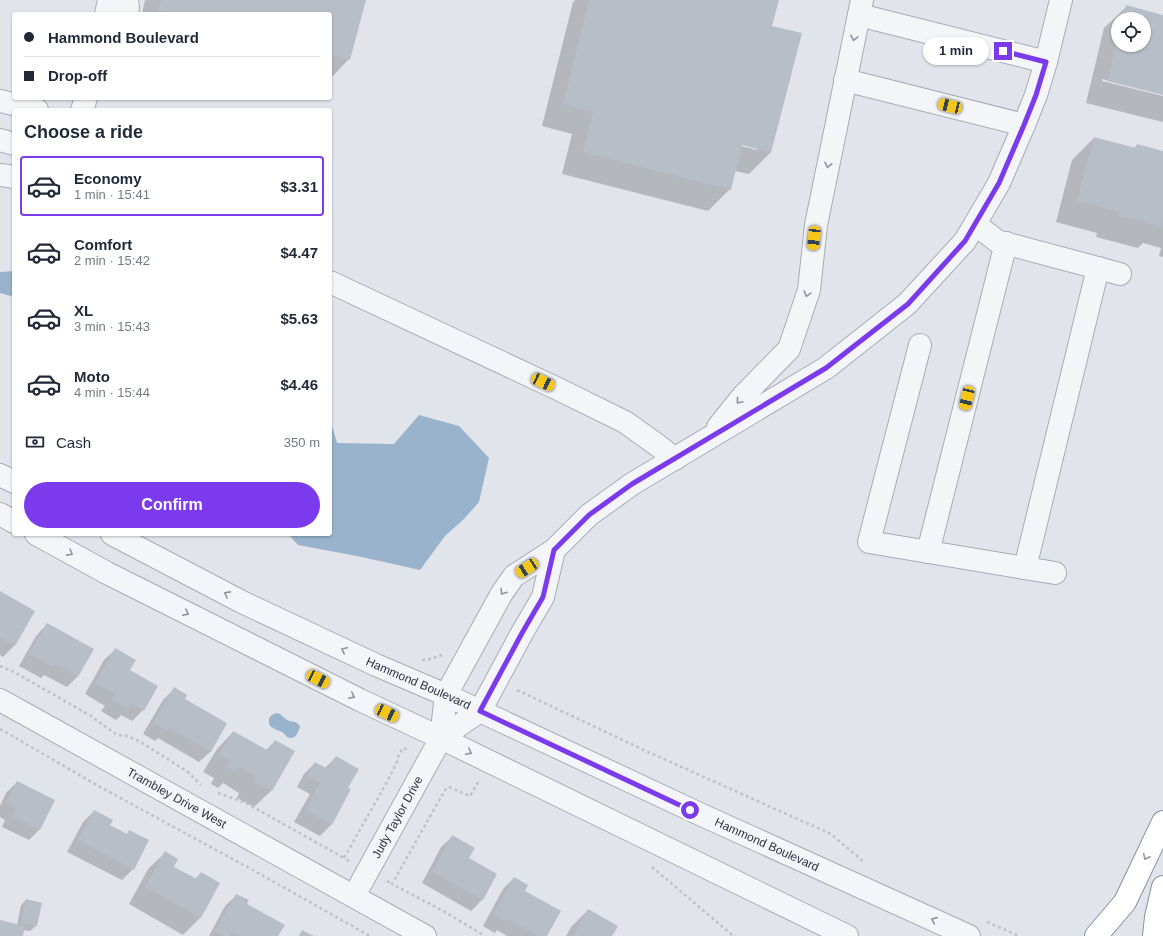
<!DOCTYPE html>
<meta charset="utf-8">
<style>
:root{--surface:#fff;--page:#f6f6f7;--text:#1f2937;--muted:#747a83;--line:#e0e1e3;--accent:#7c3aed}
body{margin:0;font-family:Helvetica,sans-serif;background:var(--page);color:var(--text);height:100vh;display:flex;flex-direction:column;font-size:15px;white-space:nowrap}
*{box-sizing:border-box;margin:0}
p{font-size:13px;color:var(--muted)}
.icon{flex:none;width:22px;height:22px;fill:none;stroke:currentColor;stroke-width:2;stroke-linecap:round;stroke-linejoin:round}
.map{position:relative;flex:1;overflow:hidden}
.side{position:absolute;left:12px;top:108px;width:320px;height:428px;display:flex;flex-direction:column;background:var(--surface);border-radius:4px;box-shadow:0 1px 3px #0004}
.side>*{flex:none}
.banner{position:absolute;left:12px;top:12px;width:320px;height:88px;border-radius:4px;box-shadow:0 1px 3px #0004;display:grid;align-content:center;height:88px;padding:0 12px;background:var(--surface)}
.fabs{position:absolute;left:1111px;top:12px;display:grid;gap:8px}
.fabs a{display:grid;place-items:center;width:40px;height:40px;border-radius:50%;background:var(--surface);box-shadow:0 1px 3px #0004;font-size:20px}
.end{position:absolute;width:18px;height:18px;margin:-9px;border:5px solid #7c3aed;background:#fff;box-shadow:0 0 0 2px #fff}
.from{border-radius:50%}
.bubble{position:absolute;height:28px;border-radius:14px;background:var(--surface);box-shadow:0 1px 3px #0004;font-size:13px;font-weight:700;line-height:28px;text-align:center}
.car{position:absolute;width:12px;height:24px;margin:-12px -6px;border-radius:5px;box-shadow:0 0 3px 1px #0007;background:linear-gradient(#f5c518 24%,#345 0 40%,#f5c518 0 76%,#345 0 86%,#f5c518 0)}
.banner b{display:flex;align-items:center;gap:14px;height:38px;font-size:15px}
.banner b+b{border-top:1px solid var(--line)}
.banner i{width:10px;height:10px;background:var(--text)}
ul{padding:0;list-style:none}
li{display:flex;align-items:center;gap:12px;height:60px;margin:0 8px 6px;padding:0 4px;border:2px solid transparent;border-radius:4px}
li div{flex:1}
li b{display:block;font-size:15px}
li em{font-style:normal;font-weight:700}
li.on{border-color:var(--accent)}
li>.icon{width:36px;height:36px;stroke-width:1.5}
h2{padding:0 12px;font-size:18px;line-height:48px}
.pay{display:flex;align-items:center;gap:10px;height:44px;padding:0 12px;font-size:15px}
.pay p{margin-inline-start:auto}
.action{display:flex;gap:8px;margin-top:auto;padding:8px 12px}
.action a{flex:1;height:46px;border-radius:24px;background:var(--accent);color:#fff;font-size:16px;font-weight:700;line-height:46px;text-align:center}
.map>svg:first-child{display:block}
.water{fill:#99b3cd}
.shadow{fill:#0003;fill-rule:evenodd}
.building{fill:#b7bec8}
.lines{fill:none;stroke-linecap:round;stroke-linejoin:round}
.minor-casing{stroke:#a6acb5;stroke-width:24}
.highway-casing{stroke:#8792a2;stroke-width:24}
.path{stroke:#bfc2c9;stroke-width:2.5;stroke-dasharray:3 3;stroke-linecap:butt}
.minor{stroke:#f4f5f8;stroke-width:22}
.highway{stroke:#fff;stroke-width:22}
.oneway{stroke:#8e949e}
.oneway2{stroke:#9498a1}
.route{stroke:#7c3aed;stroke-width:5}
.labels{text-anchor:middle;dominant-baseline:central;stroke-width:3.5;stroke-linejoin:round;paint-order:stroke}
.street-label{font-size:12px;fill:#283243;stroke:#f0f4f8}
</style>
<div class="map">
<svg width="1163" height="936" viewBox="0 0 1163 936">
<rect width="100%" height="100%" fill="#e1e5eb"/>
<path class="water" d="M14,271V297L0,293V272Z
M419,415L459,426L489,458L479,502L464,519L445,536L420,570L357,556L298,545L288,534H330V419L337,443L394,444Z
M277,713C282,714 282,717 286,719C291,723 294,719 300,726C299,731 296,741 287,737C285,735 284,733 282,732C278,730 274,729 270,726C267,719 270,714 277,713Z"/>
<path class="shadow" d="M145,0H365L349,59L330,79V14H142Z
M575,0H778L771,27V152L749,174L735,171L730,189L708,211L562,174L572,134L542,126L573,2ZM737,143L757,148V150L737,145Z
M1126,7L1163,16V94L1102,79V81L1163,96V122L1086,103L1104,28ZM1118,19H1144V45H1118Z
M1094,138L1134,148L1137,145L1163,152V257L1159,256L1161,248L1143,243L1138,248L1096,237L1097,233L1056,222L1072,160Z
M0,592L34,611L14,646L3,657L0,655Z
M47,624L78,676L67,687L44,675L41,678L19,666L36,636Z
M116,649L128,670L143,710L132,721L121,715L116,720L101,711L105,706L85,694L104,660Z
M174,689L184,700L211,751L199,762L158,738L155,741L143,734L163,700Z
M233,732L266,750L275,741L294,751L271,791L254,807L237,798L239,793L223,783L218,788L211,784L214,778L203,772L217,749Z
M336,757L347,788L350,790L331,825L320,836L294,822L310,794L297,787L304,774L315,763L324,769Z
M17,782L40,829L29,840L2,827L5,820L0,817V806L6,793Z
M94,811L108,826L126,835L130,831L133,869L122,880L67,852L83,822Z
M453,836L468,859L496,875L482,900L471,911L422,883L441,847Z
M165,853L173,867L195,879L201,873L219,883L200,918L183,935L129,904L148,869Z
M514,878L524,891L546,936H507L497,930L495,933L483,926L503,889Z
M237,895L246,904L277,936H209L225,906Z
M26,900L41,903L36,926L30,931L23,930L22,936H0V921L17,925L21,905Z
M588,910L611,936H566L571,927Z"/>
<path class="building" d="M161,0H366L350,60L330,55V14H171L158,11Z
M589,0H779L772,26L802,33L771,153L742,145L731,190L583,152L593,112L563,104Z
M1126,5L1163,15V95L1107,81L1117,39L1118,45H1144V19H1122Z
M1094,137L1136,148L1137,144L1163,151V222L1162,221L1161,227L1118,215L1119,212L1077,201Z
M0,591L35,611L15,646L0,638Z
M47,623L94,649L78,677L55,664L53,667L29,654Z
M115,648L136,660L130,670L158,686L144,711L131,703L128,709L112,700L115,694L95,683Z
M174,687L187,695L185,699L227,723L211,752L169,728L167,731L153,723Z
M233,731L269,751L275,740L295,751L272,791L253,781L255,776L239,767L236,772L227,767L230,761L219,755Z
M336,756L359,769L348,788L351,789L332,825L305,810L320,783L307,776L315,762L328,769Z
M17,781L55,800L40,830L12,816L16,809L6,804Z
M94,810L113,820L110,825L127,834L129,830L149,840L134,870L78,840Z
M452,835L475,848L469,858L497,874L483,900L432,872Z
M165,851L178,859L174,867L197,879L201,872L220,883L201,918L145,887Z
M514,877L528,885L525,891L561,911L547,936H538L508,919L507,922L493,915Z
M236,894L249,900L247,904L285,925L278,936H239L232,932L230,936H224L215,931Z
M26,899L42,903L37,926L21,923Z
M588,909L618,926L612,936H573Z
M0,920L25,926L23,936H0Z
M302,930L314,936H299Z"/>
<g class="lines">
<g class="minor-casing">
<g id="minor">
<path d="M127,0L128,7L127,14"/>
<path d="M106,14L109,0"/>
<path d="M859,15L1046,62"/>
<path d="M845,80L1024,125"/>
<path d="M0,101L37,110"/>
<path d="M82,110L86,98"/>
<path d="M0,140L14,144"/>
<path d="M0,175L14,177"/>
<path d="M975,224L997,241L1120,274"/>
<path d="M330,282L558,389L625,422L660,447L675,459"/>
<path d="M920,345L869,542L1055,573"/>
<path d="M718,427L742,397L789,349L809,290L816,225L862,0"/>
<path d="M0,475L14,482"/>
<path d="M0,514L14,522"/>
<path d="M36,534L107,573L360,700L441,738L847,936"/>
<path id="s1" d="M112,534L242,602L376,665L446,695L704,816L969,936"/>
<path d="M928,552L1006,243"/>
<path d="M1025,568L1098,268"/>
<path id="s2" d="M0,700L425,936"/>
<path d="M441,738L480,711L522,633L543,597L554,550"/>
<path id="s3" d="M354,896L441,738L446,695L502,593L514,576L554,550L589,515L632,484L826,368L907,304L965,241L999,183L1024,125L1036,95L1046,62L1061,0"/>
</g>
</g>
<g class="highway-casing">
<path id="highway" d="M1096,936L1125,902L1163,822
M1154,936L1156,917L1163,887"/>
</g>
<path class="path" d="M422,660L431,659L442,655
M0,666L14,672L91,716L117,735L127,736L139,741L188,772L201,785
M517,690L646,751L831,834L864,862
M0,729L102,788L251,869L370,936
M478,782L470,796L449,787L445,790L392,884L445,912L485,936
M218,793L246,803L344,858
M349,861L344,858L388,780L397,762L399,753L404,748L409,751
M652,867L731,934L736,936
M387,881L392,884
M987,922L1019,936"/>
<use href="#minor" class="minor"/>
<use href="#highway" class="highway"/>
</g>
<defs><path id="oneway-chevron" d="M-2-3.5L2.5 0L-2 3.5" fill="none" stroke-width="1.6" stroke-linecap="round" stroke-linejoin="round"/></defs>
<g class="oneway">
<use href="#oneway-chevron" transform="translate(854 38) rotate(102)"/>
<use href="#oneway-chevron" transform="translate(828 165) rotate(102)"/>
<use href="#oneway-chevron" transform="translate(807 294) rotate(106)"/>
<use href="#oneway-chevron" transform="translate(739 401) rotate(130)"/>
<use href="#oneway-chevron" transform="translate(70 553) rotate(29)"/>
<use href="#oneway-chevron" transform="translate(503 592) rotate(123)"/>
<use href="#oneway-chevron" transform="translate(227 594) rotate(-152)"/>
<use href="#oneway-chevron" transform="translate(186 613) rotate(27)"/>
<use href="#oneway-chevron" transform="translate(344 650) rotate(-155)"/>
<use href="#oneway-chevron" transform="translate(352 696) rotate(27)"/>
<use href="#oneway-chevron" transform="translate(469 752) rotate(26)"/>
<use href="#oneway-chevron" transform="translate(934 920) rotate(-156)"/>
</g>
<use class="oneway2" href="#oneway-chevron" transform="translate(1146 857) rotate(116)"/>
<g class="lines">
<path class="route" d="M690,810L480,711L522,633L543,597L554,550L589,515L632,484L826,368L908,304L965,241L999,183L1024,125L1036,95L1046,62L1003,51"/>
</g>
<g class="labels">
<g class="street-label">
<text stroke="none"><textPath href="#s1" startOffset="341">Hammond Boulevard</textPath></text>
<text stroke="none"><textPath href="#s2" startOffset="202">Trambley Drive West</textPath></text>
<text stroke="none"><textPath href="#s3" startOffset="90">Judy Taylor Drive</textPath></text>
<text stroke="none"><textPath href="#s1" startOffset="725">Hammond Boulevard</textPath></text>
</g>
</g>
</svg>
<div class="fabs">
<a><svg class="icon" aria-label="locate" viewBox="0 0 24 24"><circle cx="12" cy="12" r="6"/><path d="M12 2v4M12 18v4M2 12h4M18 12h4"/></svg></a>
</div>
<i class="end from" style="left:690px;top:810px"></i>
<i class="end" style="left:1003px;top:51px"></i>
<div class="bubble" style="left:923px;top:37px;width:66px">1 min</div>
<i class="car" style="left:950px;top:106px;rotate:284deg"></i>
<i class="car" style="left:814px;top:238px;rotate:186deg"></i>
<i class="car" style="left:543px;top:382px;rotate:115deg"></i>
<i class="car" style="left:967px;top:398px;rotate:194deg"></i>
<i class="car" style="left:527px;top:568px;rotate:237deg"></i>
<i class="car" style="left:318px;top:679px;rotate:117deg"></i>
<i class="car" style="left:387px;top:713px;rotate:115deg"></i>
<div class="banner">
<b><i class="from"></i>Hammond Boulevard</b>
<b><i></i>Drop-off</b>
</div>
<section class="side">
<h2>Choose a ride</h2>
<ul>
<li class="on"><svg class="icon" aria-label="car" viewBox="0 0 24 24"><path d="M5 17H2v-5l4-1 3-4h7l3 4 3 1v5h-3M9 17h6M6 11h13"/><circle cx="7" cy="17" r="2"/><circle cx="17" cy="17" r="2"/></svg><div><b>Economy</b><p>1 min · 15:41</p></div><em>$3.31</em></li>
<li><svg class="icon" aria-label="car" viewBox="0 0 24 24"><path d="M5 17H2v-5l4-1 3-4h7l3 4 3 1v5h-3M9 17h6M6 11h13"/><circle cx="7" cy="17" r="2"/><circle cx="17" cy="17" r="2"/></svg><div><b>Comfort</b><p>2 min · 15:42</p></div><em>$4.47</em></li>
<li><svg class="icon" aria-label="car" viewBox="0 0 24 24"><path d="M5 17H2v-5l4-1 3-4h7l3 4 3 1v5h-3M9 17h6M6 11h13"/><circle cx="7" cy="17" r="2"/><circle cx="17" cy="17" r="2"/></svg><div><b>XL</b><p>3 min · 15:43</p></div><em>$5.63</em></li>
<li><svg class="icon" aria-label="car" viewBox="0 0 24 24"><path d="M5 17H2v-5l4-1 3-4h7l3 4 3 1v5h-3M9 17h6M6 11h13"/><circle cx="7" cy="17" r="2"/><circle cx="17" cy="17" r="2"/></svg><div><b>Moto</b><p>4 min · 15:44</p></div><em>$4.46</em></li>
</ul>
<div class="pay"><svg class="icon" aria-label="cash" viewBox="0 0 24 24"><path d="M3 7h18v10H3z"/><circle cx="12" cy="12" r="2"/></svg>Cash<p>350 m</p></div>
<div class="action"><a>Confirm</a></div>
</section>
</div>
